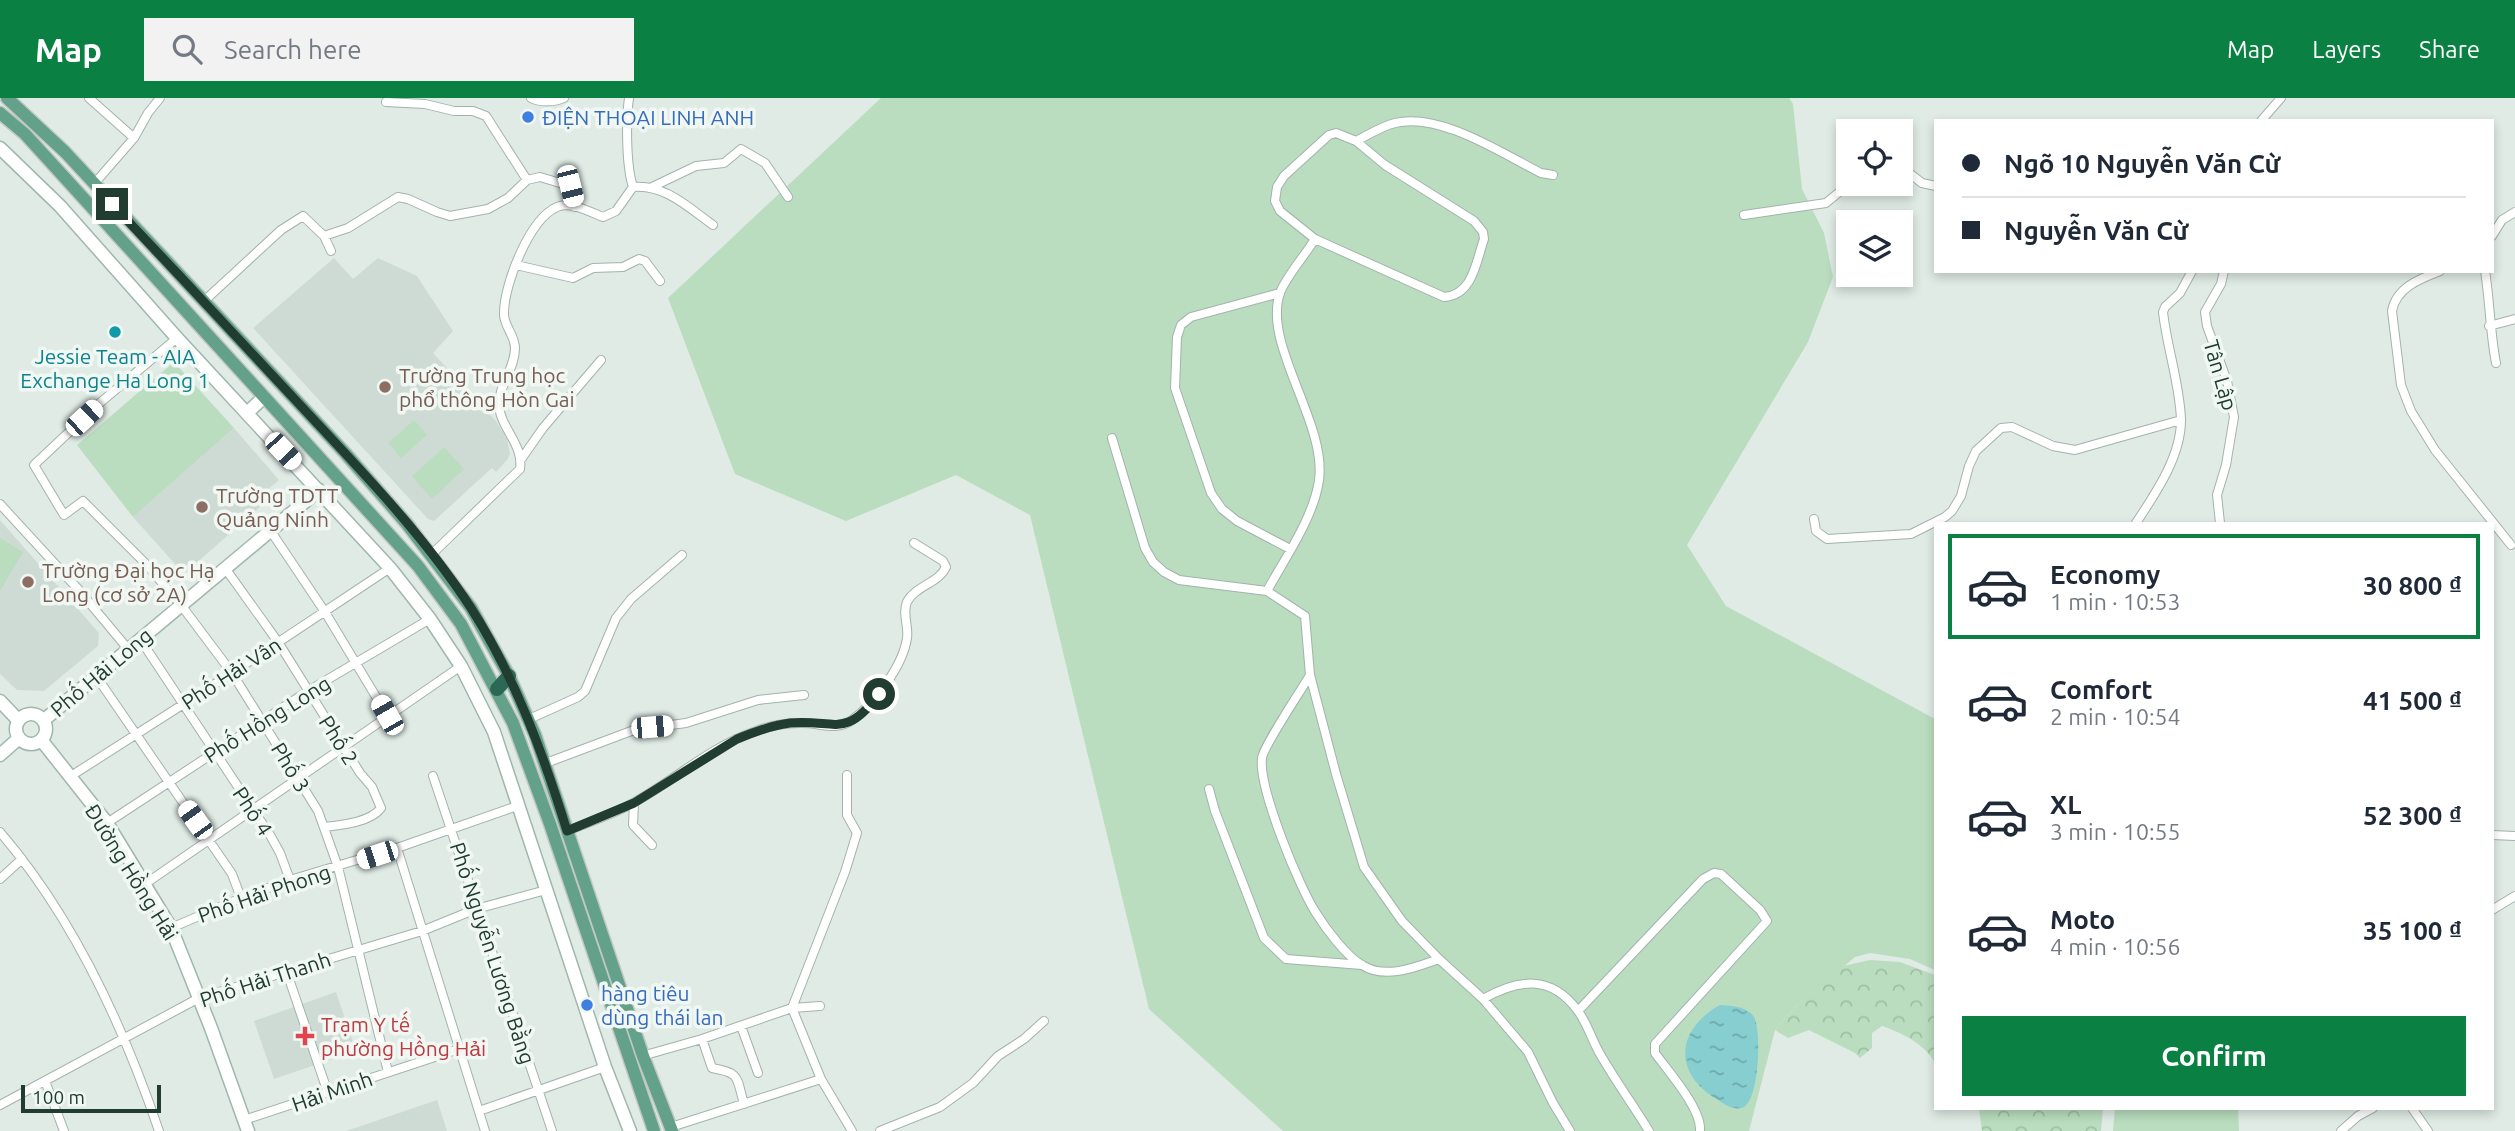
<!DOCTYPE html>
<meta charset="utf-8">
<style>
:root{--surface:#fff;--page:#f2f2f3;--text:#1f2937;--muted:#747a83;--line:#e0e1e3;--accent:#0b8043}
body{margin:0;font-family:Ubuntu,sans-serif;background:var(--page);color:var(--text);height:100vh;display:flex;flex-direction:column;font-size:26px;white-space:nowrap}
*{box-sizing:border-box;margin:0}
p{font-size:23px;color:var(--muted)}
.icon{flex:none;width:38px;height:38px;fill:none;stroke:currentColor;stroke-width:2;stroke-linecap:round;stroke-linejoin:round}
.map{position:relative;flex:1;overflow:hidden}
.panel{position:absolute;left:1934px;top:424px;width:560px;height:588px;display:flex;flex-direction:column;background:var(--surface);border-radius:0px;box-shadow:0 4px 10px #0003}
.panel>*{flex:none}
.top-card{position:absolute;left:1934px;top:21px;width:560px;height:154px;border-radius:0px;box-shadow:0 4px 10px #0003;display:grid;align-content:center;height:154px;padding:0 28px;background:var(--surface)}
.tools{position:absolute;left:1836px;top:21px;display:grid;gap:14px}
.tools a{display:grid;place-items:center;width:77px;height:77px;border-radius:0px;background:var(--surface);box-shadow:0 4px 10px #0003;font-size:35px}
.scale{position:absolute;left:21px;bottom:18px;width:140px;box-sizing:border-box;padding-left:7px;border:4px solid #213c31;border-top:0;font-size:19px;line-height:24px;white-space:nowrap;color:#213c31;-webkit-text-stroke:5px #f1f8f3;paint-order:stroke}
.end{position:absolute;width:32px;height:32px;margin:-16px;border:9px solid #213c31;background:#fff;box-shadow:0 0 0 4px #fff}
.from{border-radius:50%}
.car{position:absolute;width:21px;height:42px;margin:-21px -10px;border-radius:9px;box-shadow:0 0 5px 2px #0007;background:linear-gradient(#fff 24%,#345 0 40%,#fff 0 76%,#345 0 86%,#fff 0)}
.top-card b{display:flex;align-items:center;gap:24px;height:66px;font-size:26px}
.top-card b+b{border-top:2px solid var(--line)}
.top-card i{width:18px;height:18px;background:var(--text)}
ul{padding:12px 0 0;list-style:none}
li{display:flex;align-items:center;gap:21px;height:105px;margin:0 14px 10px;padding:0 14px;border:4px solid transparent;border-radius:0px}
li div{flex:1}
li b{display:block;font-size:26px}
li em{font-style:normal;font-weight:700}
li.on{border-color:var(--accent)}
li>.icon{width:63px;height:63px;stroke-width:1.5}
.button{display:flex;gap:14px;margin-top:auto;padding:14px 28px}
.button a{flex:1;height:80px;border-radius:0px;background:var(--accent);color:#fff;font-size:28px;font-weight:700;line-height:80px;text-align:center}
header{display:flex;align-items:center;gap:42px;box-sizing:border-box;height:98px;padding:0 35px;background:var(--accent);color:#fff}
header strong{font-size:33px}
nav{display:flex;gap:38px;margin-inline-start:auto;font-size:24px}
.search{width:490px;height:63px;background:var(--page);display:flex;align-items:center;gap:18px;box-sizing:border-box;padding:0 24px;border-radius:0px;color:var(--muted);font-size:26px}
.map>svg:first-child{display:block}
.built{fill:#cedbd4}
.green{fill:#b9ddbe}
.forest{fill:url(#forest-crowns)}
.water{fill:url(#water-ripples)}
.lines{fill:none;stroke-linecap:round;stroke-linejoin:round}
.street-casing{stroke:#a3b3ab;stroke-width:10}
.secondary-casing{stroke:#9fb7ac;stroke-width:15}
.primary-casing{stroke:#c1c8c5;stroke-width:15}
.highway-casing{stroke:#c1c8c5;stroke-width:17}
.street{stroke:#fff;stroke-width:8}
.secondary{stroke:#fff;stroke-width:12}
.primary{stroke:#64a18a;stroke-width:12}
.highway{stroke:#2c6855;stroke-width:14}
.route{stroke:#213c31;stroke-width:9}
.shop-dot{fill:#3f7fe0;stroke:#f1f8f3;stroke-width:2.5}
.culture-dot{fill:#0f9aa8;stroke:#f1f8f3;stroke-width:2.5}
.education-dot{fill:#8d6e63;stroke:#f1f8f3;stroke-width:2.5}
.health-dot{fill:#e0444e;stroke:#f1f8f3;stroke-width:2.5}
.labels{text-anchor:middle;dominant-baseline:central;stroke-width:7;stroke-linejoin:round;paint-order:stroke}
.shop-label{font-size:21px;fill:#366cbe;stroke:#f1f8f3;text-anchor:start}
.culture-label{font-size:21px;fill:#0d838f;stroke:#f1f8f3}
.education-label{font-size:21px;fill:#785e54;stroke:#f1f8f3;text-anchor:start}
.street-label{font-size:21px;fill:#213c31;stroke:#f1f8f3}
.health-label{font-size:21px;fill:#be3a42;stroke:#f1f8f3;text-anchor:start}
</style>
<header>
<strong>Map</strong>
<div class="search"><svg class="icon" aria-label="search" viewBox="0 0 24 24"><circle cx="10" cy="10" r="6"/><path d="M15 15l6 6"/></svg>Search here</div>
<nav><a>Map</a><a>Layers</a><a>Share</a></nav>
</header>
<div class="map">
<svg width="2515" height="1033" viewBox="0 0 2515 1033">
<defs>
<pattern id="forest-crowns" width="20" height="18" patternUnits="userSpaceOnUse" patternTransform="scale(1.75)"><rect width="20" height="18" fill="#b9ddbe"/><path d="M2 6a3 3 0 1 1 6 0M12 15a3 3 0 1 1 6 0" fill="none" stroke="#9fbfa4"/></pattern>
<pattern id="water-ripples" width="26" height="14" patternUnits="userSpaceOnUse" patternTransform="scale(1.75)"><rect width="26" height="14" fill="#87ced1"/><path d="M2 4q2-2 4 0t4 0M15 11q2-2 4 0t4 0" fill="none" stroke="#6ea8aa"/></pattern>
</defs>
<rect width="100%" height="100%" fill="#e0ebe5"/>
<path class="built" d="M334,160L353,181L378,160L417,178L453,233L433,255L496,323L507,341L510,356L507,362L496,374L492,370L434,423L428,421L253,230Z
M234,330L279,382L265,394L270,400L184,476L133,419Z
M0,422L99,535L98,548L44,593L17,592L0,576Z
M336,894L356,953L274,981L254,923Z
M437,1002L447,1033H346Z"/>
<path class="green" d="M881,0H1789L1793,6L1802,91L1824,135L1833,179L1808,244L1687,447L1726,508L1935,621V872L1910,861L1870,855L1855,859L1796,908L1775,932L1749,1033H1283L1149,911L1030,417L956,377L846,423L735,376L668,200Z
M174,264L234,330L133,419L77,347Z
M414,322L427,337L401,360L388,345Z
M444,349L464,371L432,401L412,378Z
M0,440L23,454L0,493Z
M2115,1010H2238L2239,1033H2113Z"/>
<path class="forest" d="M1870,862L1900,864L1935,877V965C1925,946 1902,935 1882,928L1872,935V950L1860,960L1855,955L1809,932L1788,940L1775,932L1796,908L1843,868Z
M1971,1010H2103L2101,1033H1982L1979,1011Z"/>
<path class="water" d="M1720,907C1731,908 1747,908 1754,919C1762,933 1759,1006 1742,1010C1733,1012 1725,1007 1718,1002C1673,976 1675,932 1720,907Z"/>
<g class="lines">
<g class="street-casing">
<path id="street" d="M89,0L134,40
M531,0C540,5 555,4 564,0
M386,4L425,6L454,13H473L486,18L527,82
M2261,23L2281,0
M1356,43C1368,37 1382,28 1395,25C1440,14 1501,55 1541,75L1553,77
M1900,68L1922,85L1936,88
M94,86L134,40L148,15L160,0
M633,89C665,86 689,110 713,127
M652,89L696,68L724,65L741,51L765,65L788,99
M1744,117L1826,105L1849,86
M324,138L331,153
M2492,138L2502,122L2515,114
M516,167L573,180L593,170L623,169L639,161L645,163L660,183
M2440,173C2419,181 2396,190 2392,213L2401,287L2411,313L2435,352L2511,447
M2485,173C2490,204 2490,234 2496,265
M1280,195L1191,219L1181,227L1177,239L1175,290L1211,395L1222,411L1237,423L1290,451
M203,204L281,132L303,118L324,138L348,130L398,99L408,101L437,114L450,118L488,111L508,100L527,82L540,79L570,88L575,109
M2489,228L2515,221
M177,240L101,304L34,367L64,417L83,403L146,466L181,507L232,575L318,713L338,769L388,974
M1112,340L1145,450L1153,464L1164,474L1179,482L1267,493L1305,518L1310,577L1336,676L1364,769L1402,823L1439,861L1483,901L1528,954L1553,1005L1570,1033
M522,360L543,330L601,262
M0,406L78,491L128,551
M1814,421L1816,433L1827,441L1911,436L1945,419L1952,413L1961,398L1969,368L1976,353L2001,330L2012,329L2053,348L2075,352L2181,322
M2136,425C2155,396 2181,359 2181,322C2180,287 2167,250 2163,214L2165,209L2180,195L2192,173
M2220,425L2217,397L2226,367L2234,319L2227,283L2207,228L2205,214L2221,186L2224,173
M270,432L325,514L387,617
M432,456L520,371C524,346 499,329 499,306C499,286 515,271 515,250C515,237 503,227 504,215C504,187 529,121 557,109C571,103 590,114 603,119L616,113L633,89C626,68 626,22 629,0
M225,470L278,544L360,675L372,689L381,710C371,724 342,727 325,729
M1267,493C1285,460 1314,419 1319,382C1327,325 1262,246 1280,195C1285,180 1306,156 1315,141L1280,113L1275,103L1277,89L1284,78L1329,37L1336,35L1356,43L1385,67L1474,123L1483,134L1484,141C1476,164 1473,197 1444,199L1315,141
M140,541L270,737L280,755L290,782
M1310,577C1302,591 1263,649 1262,660C1258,689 1299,789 1316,815C1326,831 1346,858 1362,867C1385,882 1416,869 1439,861
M96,578L232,776L241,800
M527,622L578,599L585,593L616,520L631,501L682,457
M546,665L634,632L686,625L758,602L804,597
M847,677V717L857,735L845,774L792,910L821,981L852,1033
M71,678L232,575L390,470
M433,678L552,1033
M1209,691L1215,713L1264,840L1286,861L1362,867
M634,705L633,727L652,747
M107,725L308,593L430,521
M567,733C589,724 614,716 635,704C675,682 710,649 754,634C768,628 785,625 800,625C818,624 836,634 852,622C874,606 903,568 907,540C909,529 902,515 907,504C915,488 939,485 946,469L943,463L914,445
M0,734C74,820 123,927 159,1033
M2492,737L2515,738
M397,750L485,1033
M0,781L22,761
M145,786L461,568
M2492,812L2515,798
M171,830L241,800L290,782L397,750L517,708
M286,872L328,995
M1483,901C1518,881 1551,876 1578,913C1587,925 1592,942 1600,956C1615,982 1633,1007 1649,1033
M1578,913L1703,781L1714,775L1721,776L1760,812L1767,823L1655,946V955C1668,973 1702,1011 1700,1033
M741,928L758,975
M702,941L712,970C741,975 736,979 744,1006
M642,958L702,941L792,910L820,908
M45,983L64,1033
M0,1007L199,900L422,833L476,811L546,792
M2412,1010L2428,1033
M479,1013L605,969
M244,1022L459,951
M671,1029L821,981
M880,1033L940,1009L973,985L998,958L1024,941L1044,923
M2341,1033L2358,1018L2373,1010"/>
</g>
<g class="secondary-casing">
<path id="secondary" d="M0,50L60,108L177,240L390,470L430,521L461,568L494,634L605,969L630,1033
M247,315L264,299
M0,603L18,622
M16 631a15 15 0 1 1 30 0a15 15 0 1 1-30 0Z
M44,622L319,392
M42,643L107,725L171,830L211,930L248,1033
M0,657L18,641"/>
</g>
<g class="primary-casing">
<path id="primary" d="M7,0L65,54L345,355L407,426L471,510L509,578L535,637L643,958L672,1033
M0,15L25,36L418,468L461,526L513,625L550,726L654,1033"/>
</g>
<g class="highway-casing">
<path id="highway" d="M497,591L509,578"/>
</g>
<use href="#street" class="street"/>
<use href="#secondary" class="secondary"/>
<use href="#primary" class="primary"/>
<use href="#highway" class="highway"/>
</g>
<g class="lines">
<path class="route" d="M112,106C180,178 247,250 315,323C370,382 427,442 471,510C515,579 543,655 567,733L634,705L737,641C754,634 772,627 790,625C835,621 845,642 879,596"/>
</g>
<g class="shop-dot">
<circle cx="528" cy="19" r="7"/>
<circle cx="587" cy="907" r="7"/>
</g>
<circle class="culture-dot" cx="115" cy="234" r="7"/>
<g class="education-dot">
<circle cx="385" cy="289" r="7"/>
<circle cx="202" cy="409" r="7"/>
<circle cx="28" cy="484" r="7"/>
</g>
<path class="health-dot" d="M301.5 927.5h7v7h7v7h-7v7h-7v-7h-7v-7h7z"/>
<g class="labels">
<g class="shop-label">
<text x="542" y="19">ĐIỆN THOẠI LINH ANH</text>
<text x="601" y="895">hàng tiêu<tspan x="601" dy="24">dùng thái lan</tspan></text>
</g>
<g class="culture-label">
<text x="115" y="258">Jessie Team - AIA<tspan x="115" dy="24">Exchange Ha Long 1</tspan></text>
</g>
<g class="education-label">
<text x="399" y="277">Trường Trung học<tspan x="399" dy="24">phổ thông Hòn Gai</tspan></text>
<text x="216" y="397">Trường TDTT<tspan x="216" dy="24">Quảng Ninh</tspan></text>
<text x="42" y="472">Trường Đại học Hạ<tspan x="42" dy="24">Long (cơ sở 2A)</tspan></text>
</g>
<g class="street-label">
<text transform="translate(2221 277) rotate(74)">Tân Lập</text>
<text transform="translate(101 574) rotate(-40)">Phố Hải Long</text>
<text transform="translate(231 575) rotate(-33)">Phố Hải Vân</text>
<text transform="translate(267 621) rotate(-32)">Phố Hồng Long</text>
<text transform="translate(339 642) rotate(58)">Phố 2</text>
<text transform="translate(291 669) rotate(59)">Phố 3</text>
<text transform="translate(253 713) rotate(57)">Phố 4</text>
<text transform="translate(132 774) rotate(58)">Đường Hồng Hải</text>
<text transform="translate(264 795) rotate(-19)">Phố Hải Phong</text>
<text transform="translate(493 855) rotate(72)">Phố Nguyễn Lương Bằng</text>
<text transform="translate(265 881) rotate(-18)">Phố Hải Thanh</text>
<text transform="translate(332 993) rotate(-19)">Hải Minh</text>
</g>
<g class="health-label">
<text x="321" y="926">Trạm Y tế<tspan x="321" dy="24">phường Hồng Hải</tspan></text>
</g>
</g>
</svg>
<div class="tools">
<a><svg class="icon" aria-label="locate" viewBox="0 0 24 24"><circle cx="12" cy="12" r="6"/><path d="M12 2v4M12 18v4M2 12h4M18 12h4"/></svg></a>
<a><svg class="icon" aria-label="layers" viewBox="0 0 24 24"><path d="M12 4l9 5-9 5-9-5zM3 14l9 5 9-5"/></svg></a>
</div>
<div class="scale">100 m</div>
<i class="end from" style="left:879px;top:596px"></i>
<i class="end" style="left:112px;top:106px"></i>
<i class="car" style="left:570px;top:88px;rotate:166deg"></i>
<i class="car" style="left:84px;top:320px;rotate:47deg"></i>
<i class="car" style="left:283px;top:353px;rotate:137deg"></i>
<i class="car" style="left:387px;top:617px;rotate:330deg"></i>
<i class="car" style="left:652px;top:629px;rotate:85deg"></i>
<i class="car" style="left:195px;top:722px;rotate:324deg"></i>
<i class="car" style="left:377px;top:757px;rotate:252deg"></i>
<div class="top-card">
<b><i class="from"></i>Ngõ 10 Nguyễn Văn Cừ</b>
<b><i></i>Nguyễn Văn Cừ</b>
</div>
<section class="panel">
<ul>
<li class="on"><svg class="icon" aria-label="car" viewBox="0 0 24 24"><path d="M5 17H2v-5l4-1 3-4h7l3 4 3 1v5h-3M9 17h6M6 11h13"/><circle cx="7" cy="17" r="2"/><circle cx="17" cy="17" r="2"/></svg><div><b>Economy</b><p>1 min · 10:53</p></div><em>30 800 ₫</em></li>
<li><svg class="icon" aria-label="car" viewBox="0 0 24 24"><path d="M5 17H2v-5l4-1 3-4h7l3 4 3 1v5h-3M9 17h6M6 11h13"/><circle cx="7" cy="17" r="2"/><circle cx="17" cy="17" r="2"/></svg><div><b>Comfort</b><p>2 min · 10:54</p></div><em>41 500 ₫</em></li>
<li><svg class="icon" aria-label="car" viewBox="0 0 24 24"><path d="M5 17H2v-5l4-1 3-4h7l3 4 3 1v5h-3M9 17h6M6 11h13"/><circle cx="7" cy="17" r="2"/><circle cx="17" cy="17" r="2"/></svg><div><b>XL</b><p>3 min · 10:55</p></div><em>52 300 ₫</em></li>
<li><svg class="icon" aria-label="car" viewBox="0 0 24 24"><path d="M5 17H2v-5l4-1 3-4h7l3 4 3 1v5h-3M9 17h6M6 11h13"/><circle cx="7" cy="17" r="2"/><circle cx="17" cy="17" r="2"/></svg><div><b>Moto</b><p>4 min · 10:56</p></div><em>35 100 ₫</em></li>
</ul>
<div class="button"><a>Confirm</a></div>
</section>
</div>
